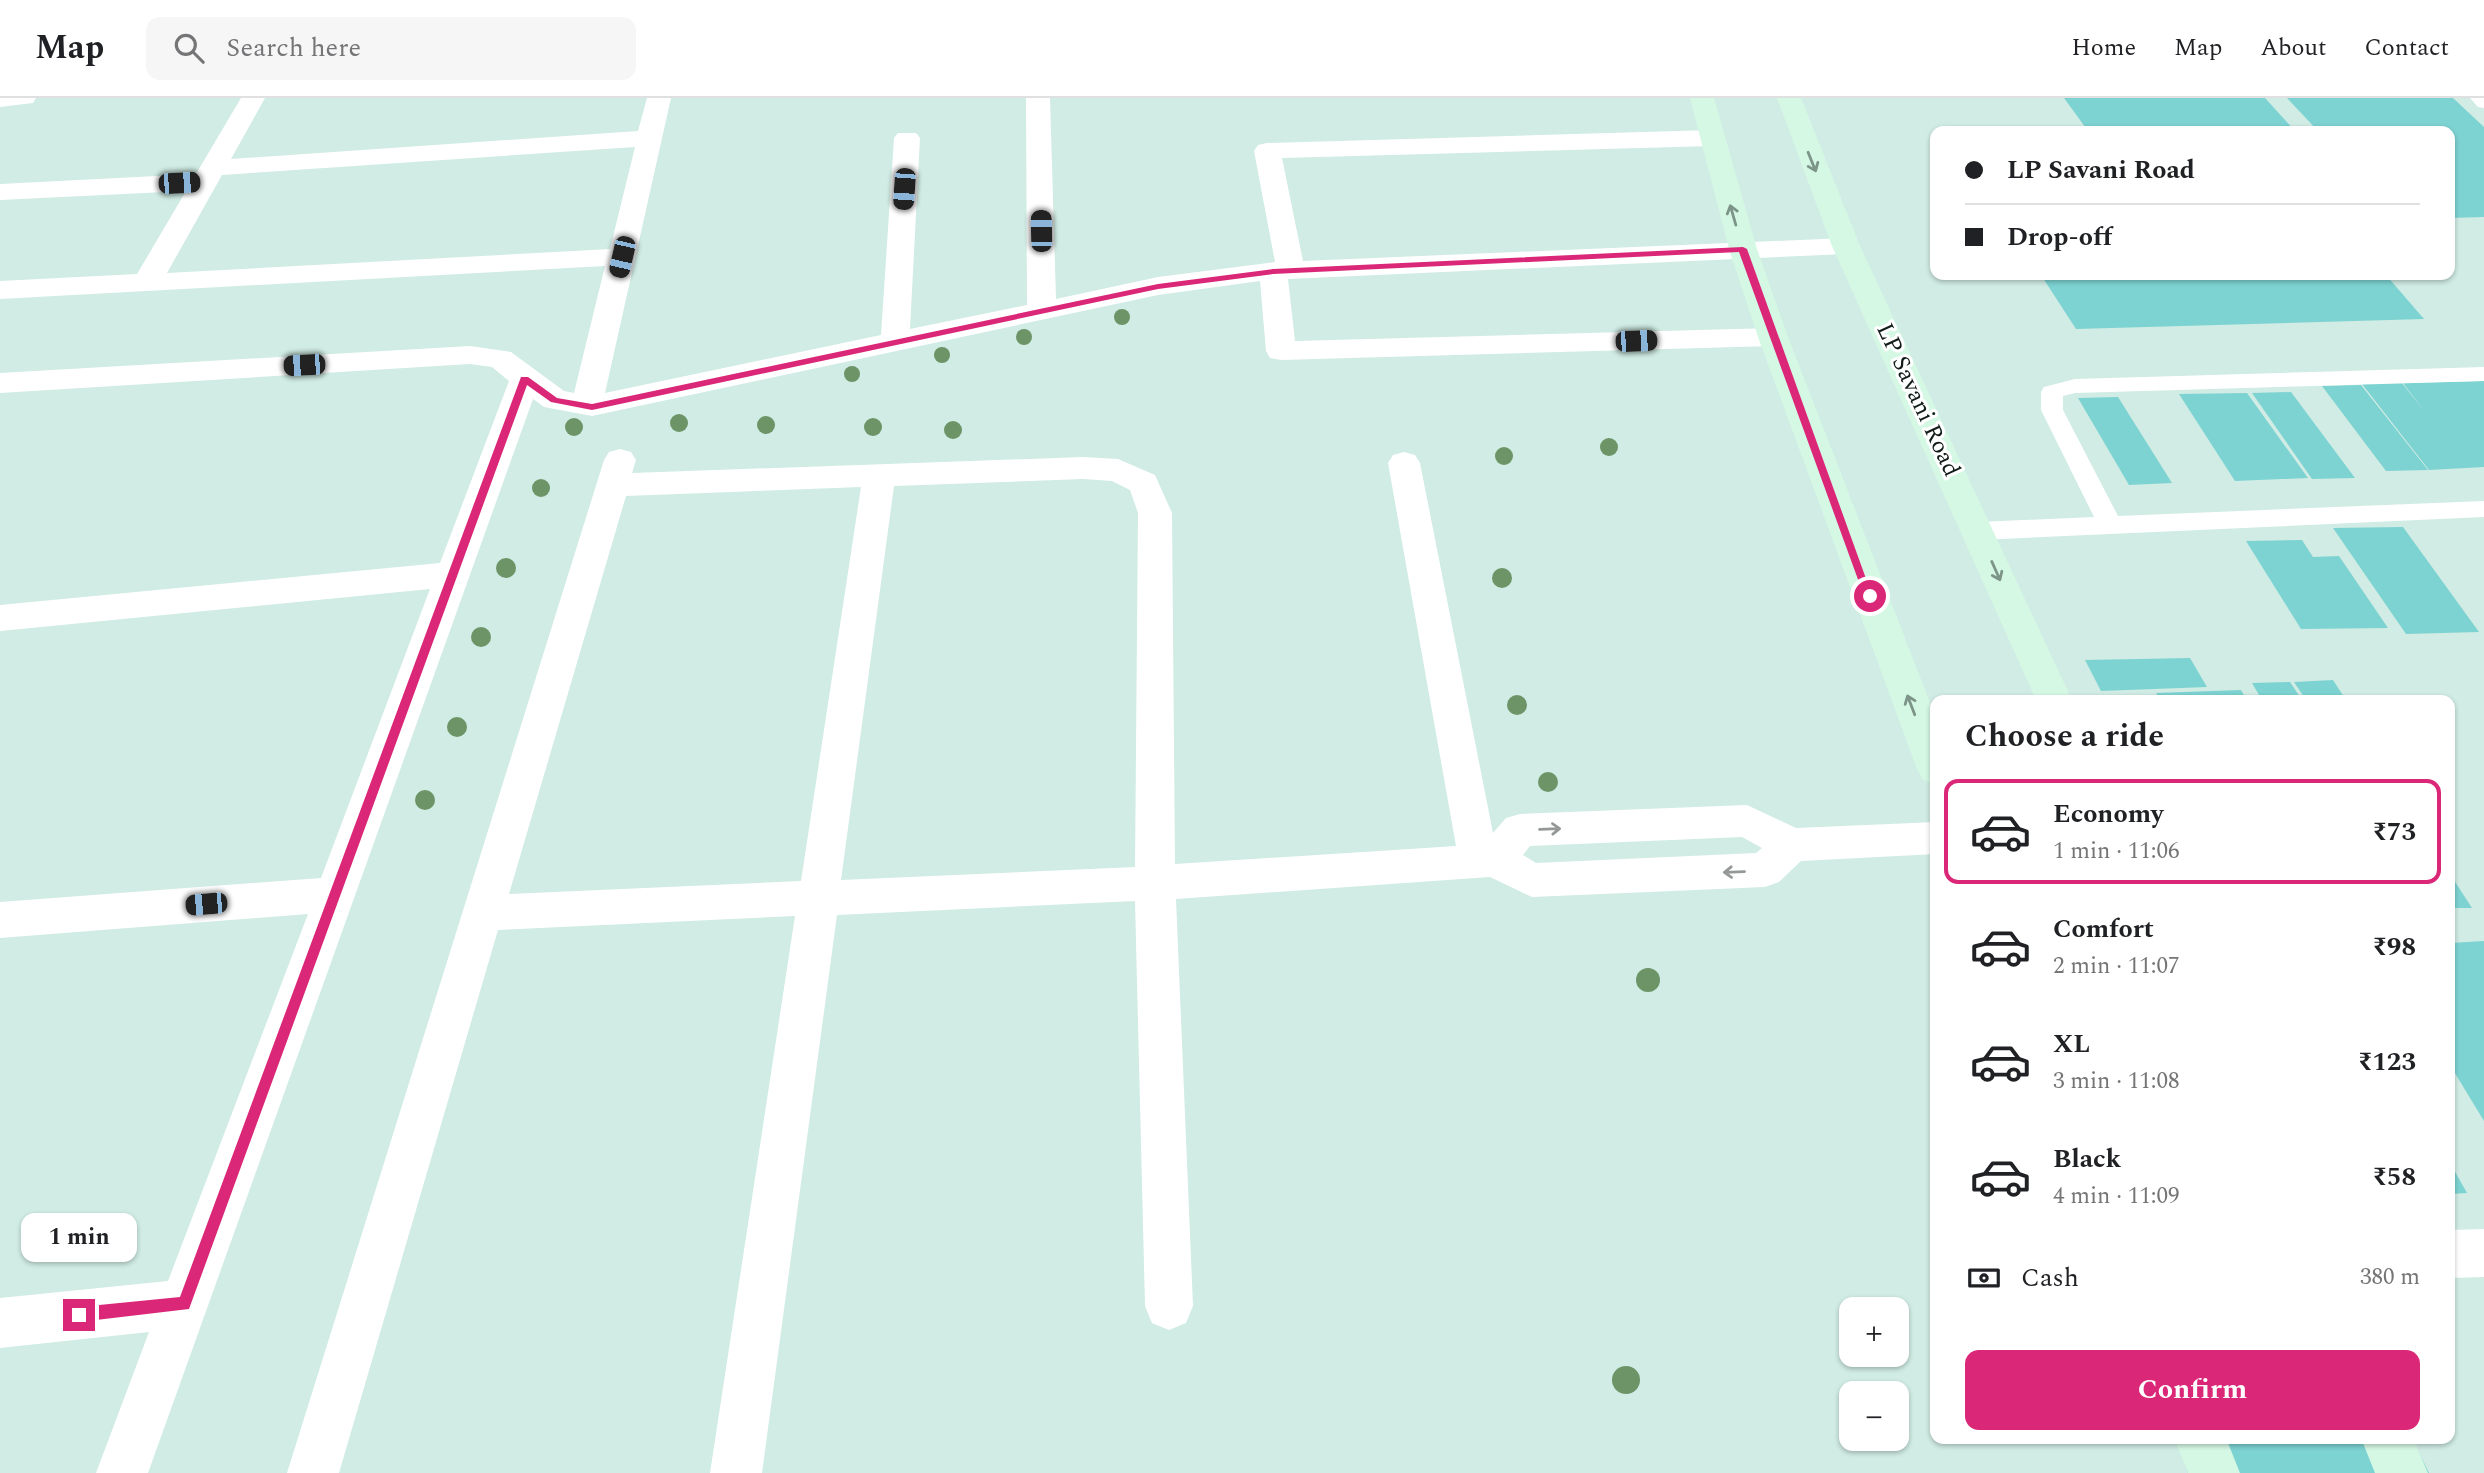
<!DOCTYPE html>
<meta charset="utf-8">
<style>
:root{--surface:#fff;--page:#f6f6f6;--text:#202124;--muted:#757577;--line:#e0e0e0;--accent:#db2777}
body{margin:0;font-family:Spectral,serif;background:var(--page);color:var(--text);height:100vh;display:flex;flex-direction:column;font-size:26px;white-space:nowrap}
*{box-sizing:border-box;margin:0}
p{font-size:23px;color:var(--muted)}
.icon{flex:none;width:38px;height:38px;fill:none;stroke:currentColor;stroke-width:2;stroke-linecap:round;stroke-linejoin:round}
.map{position:relative;flex:1;overflow:hidden}
.panel{position:absolute;left:1930px;top:597px;width:525px;height:749px;display:flex;flex-direction:column;background:var(--surface);border-radius:14px;box-shadow:0 2px 5px #0004}
.panel>*{flex:none}
.banner{position:absolute;left:1930px;top:28px;width:525px;height:154px;border-radius:14px;box-shadow:0 2px 5px #0004;display:grid;align-content:center;height:154px;padding:0 35px;background:var(--surface)}
.controls{position:absolute;left:1839px;top:1199px;display:grid;gap:14px}
.controls a{display:grid;place-items:center;width:70px;height:70px;border-radius:14px;background:var(--surface);box-shadow:0 2px 5px #0004;font-size:35px}
.end{position:absolute;width:32px;height:32px;margin:-16px;border:9px solid #db2777;background:#fff;box-shadow:0 0 0 4px #fff}
.from{border-radius:50%}
.bubble{position:absolute;height:49px;border-radius:14px;background:var(--surface);box-shadow:0 2px 5px #0004;font-size:23px;font-weight:700;line-height:49px;text-align:center}
.car{position:absolute;width:21px;height:42px;margin:-21px -10px;border-radius:9px;box-shadow:0 0 5px 2px #0007;background:linear-gradient(#222 24%,#8ab4d8 0 40%,#222 0 76%,#8ab4d8 0 86%,#222 0)}
.banner b{display:flex;align-items:center;gap:24px;height:66px;font-size:26px}
.banner b+b{border-top:2px solid var(--line)}
.banner i{width:18px;height:18px;background:var(--text)}
ul{padding:0;list-style:none}
li{display:flex;align-items:center;gap:21px;height:105px;margin:0 14px 10px;padding:0 21px;border:4px solid transparent;border-radius:14px}
li div{flex:1}
li b{display:block;font-size:26px}
li em{font-style:normal;font-weight:700}
li.current{border-color:var(--accent)}
li>.icon{width:63px;height:63px;stroke-width:1.5}
h2{padding:0 35px;font-size:32px;line-height:84px}
.pay{display:flex;align-items:center;gap:18px;height:77px;padding:0 35px;font-size:26px}
.pay p{margin-inline-start:auto}
.cta{display:flex;gap:14px;margin-top:auto;padding:14px 35px}
.cta a{flex:1;height:80px;border-radius:14px;background:var(--accent);color:#fff;font-size:28px;font-weight:700;line-height:80px;text-align:center}
header{display:flex;align-items:center;gap:42px;box-sizing:border-box;height:98px;padding:0 35px;background:var(--surface);border-bottom:2px solid var(--line)}
header strong{font-size:33px}
nav{display:flex;gap:38px;margin-inline-start:auto;font-size:24px}
.search{width:490px;height:63px;background:var(--page);display:flex;align-items:center;gap:18px;box-sizing:border-box;padding:0 24px;border-radius:14px;color:var(--muted);font-size:26px}
.map>svg:first-child{display:block}
.building{fill:#7dd3d2}
.lines{fill:none;stroke-linecap:round;stroke-linejoin:round}
.service{fill:#fff;fill-rule:evenodd}
.minor{fill:#fff;fill-rule:evenodd}
.secondary{fill:#d5f8e5;fill-rule:evenodd}
.tree{fill:#6c9467}
.oneway{stroke:#7d9589}
.oneway2{stroke:#949998}
.route{fill:#db2777}
.labels{text-anchor:middle;dominant-baseline:central;stroke-width:6;stroke-linejoin:round;paint-order:stroke}
.street-label{font-size:24px;fill:#121c19;stroke:#fff}
</style>
<header>
<strong>Map</strong>
<div class="search"><svg class="icon" aria-label="search" viewBox="0 0 24 24"><circle cx="10" cy="10" r="6"/><path d="M15 15l6 6"/></svg>Search here</div>
<nav><a>Home</a><a>Map</a><a>About</a><a>Contact</a></nav>
</header>
<div class="map">
<svg width="2484" height="1375" viewBox="0 0 2484 1375">
<rect width="100%" height="100%" fill="#d0ece4"/>
<path class="building" d="M2064,0H2265L2295,33H2088Z
M2287,0H2453L2484,29V119L2450,120V33H2318Z
M2041,177H2386L2424,221L2076,231Z
M2484,283V369L2429,372L2362,286L2402,285L2425,314L2403,285Z
M2361,287L2428,372L2386,373L2322,288Z
M2291,294L2355,380L2312,381L2252,295Z
M2247,295L2308,380L2235,383L2179,296Z
M2118,299L2172,385L2129,387L2078,300Z
M2403,429L2479,534L2406,536L2333,430Z
M2302,442L2313,459L2339,458L2388,530L2301,531L2246,443Z
M2190,560L2207,589L2101,593L2085,562Z
M2333,582L2346,602H2306L2294,584Z
M2290,584L2302,602H2262L2252,585Z
M2241,592L2247,602H2160L2156,595Z
M2450,776L2472,810H2450Z
M2484,843V1023L2450,967V845Z
M2450,1065L2467,1095L2450,1096Z
M2175,1340H2412L2429,1375H2188Z"/>
<g class="lines">
<path class="service" d="M2470,0H2484V10L2478,9Z
M2484,269V283L2075,295L2063,298V312L2118,418L2484,403V419L1978,442L1969,439L1966,433L1969,427L1978,424L2094,419L2041,312V294L2044,289L2075,281Z"/>
<path class="minor" d="M0,0H36L33,5L0,9Z
M241,0H265L231,61L638,33L647,0H671L605,295L881,237L894,40L898,35H916L920,40L910,231L1027,207L1026,0H1050L1056,201L1158,179L1275,164L1254,53L1258,47L1267,45L1711,32L1720,35L1724,40L1720,45L1711,48L1282,60L1303,163L1846,140L1856,142L1860,148L1856,154L1846,156L1288,181L1295,243L1773,230L1783,232L1788,239L1783,246L1773,248L1281,262L1270,260L1266,253L1260,183L1158,197L592,318L544,309L533,301L148,1375H96L149,1234L0,1250V1200L168,1183L308,816L0,840V804L321,780L430,491L0,533V507L440,465L509,283L492,269L470,266L0,295V275L470,248L511,254L564,293L574,295L605,168L0,201V183L137,176L186,93L0,102V86L196,76ZM635,49L610,151L167,175L222,77Z
M620,351L631,354L636,362L632,375L1083,359L1118,361L1155,377L1172,415L1175,766L1456,748L1388,365L1393,357L1404,354L1415,357L1420,365L1493,735L1506,720L1520,716L1747,707L1796,730L1936,724V756L1801,763L1779,784L1765,789L1532,799L1490,779L1176,801L1193,1208L1186,1225L1169,1232L1152,1225L1145,1208L1135,803L837,817L762,1375H710L795,818L498,832L339,1375H287L604,362L609,354ZM1083,381L1112,383L1130,392L1138,415L1135,769L841,782L894,388ZM861,389L801,783L509,796L626,398ZM1742,739L1762,750L1756,755L1536,765L1523,757L1530,748Z
M2484,1131V1179L2450,1180V1132Z"/>
<path class="secondary" d="M1690,0H1714L1757,151L1788,239L1936,620V686L1923,682L1917,671L1758,239L1729,151Z
M1777,0H1801L1860,148L2072,602H2036L1832,148Z
M2174,1340H2226L2240,1375H2188Z
M2361,1340H2413L2428,1375H2375Z"/>
</g>
<g class="tree">
<circle cx="1122" cy="219" r="8"/>
<circle cx="1024" cy="239" r="8"/>
<circle cx="942" cy="257" r="8"/>
<circle cx="852" cy="276" r="8"/>
<circle cx="679" cy="325" r="9"/>
<circle cx="766" cy="327" r="9"/>
<circle cx="574" cy="329" r="9"/>
<circle cx="873" cy="329" r="9"/>
<circle cx="953" cy="332" r="9"/>
<circle cx="1609" cy="349" r="9"/>
<circle cx="1504" cy="358" r="9"/>
<circle cx="541" cy="390" r="9"/>
<circle cx="506" cy="470" r="10"/>
<circle cx="1502" cy="480" r="10"/>
<circle cx="481" cy="539" r="10"/>
<circle cx="1517" cy="607" r="10"/>
<circle cx="457" cy="629" r="10"/>
<circle cx="1548" cy="684" r="10"/>
<circle cx="425" cy="702" r="10"/>
<circle cx="1648" cy="882" r="12"/>
<circle cx="1626" cy="1282" r="14"/>
</g>
<defs><path id="oneway-shaft" d="M-6 0H5M1.5-3L5.5 0L1.5 3" fill="none" stroke-width="1.6" stroke-linecap="round" stroke-linejoin="round" transform="scale(1.75)"/></defs>
<g class="oneway">
<use href="#oneway-shaft" transform="translate(1812 64) rotate(68)"/>
<use href="#oneway-shaft" transform="translate(1733 117) rotate(-106)"/>
<use href="#oneway-shaft" transform="translate(1996 473) rotate(66)"/>
<use href="#oneway-shaft" transform="translate(1911 607) rotate(-111)"/>
</g>
<g class="oneway2">
<use href="#oneway-shaft" transform="translate(1550 731) rotate(-2)"/>
<use href="#oneway-shaft" transform="translate(1734 774) rotate(178)"/>
</g>
<path class="route" d="M1743,149L1747,151L1873,500L1864,498L1739,154L1273,176L1158,191L592,312L551,304L527,287L189,1211L79,1224L74,1222V1211L79,1209L180,1199L521,279H528L557,300L592,306L1158,186L1273,171Z"/>
<g class="labels">
<g class="street-label">
<text transform="translate(1918 302) rotate(65)">LP Savani Road</text>
</g>
</g>
</svg>
<div class="controls">
<a>+</a>
<a>−</a>
</div>
<i class="end from" style="left:1870px;top:498px"></i>
<i class="end" style="left:79px;top:1217px"></i>
<div class="bubble" style="left:21px;top:1115px;width:116px">1 min</div>
<i class="car" style="left:179px;top:85px;rotate:87deg"></i>
<i class="car" style="left:904px;top:91px;rotate:184deg"></i>
<i class="car" style="left:1041px;top:133px;rotate:359deg"></i>
<i class="car" style="left:622px;top:159px;rotate:193deg"></i>
<i class="car" style="left:1636px;top:243px;rotate:88deg"></i>
<i class="car" style="left:304px;top:267px;rotate:267deg"></i>
<i class="car" style="left:206px;top:806px;rotate:265deg"></i>
<div class="banner">
<b><i class="from"></i>LP Savani Road</b>
<b><i></i>Drop-off</b>
</div>
<section class="panel">
<h2>Choose a ride</h2>
<ul>
<li class="current"><svg class="icon" aria-label="car" viewBox="0 0 24 24"><path d="M5 17H2v-5l4-1 3-4h7l3 4 3 1v5h-3M9 17h6M6 11h13"/><circle cx="7" cy="17" r="2"/><circle cx="17" cy="17" r="2"/></svg><div><b>Economy</b><p>1 min · 11:06</p></div><em>₹73</em></li>
<li><svg class="icon" aria-label="car" viewBox="0 0 24 24"><path d="M5 17H2v-5l4-1 3-4h7l3 4 3 1v5h-3M9 17h6M6 11h13"/><circle cx="7" cy="17" r="2"/><circle cx="17" cy="17" r="2"/></svg><div><b>Comfort</b><p>2 min · 11:07</p></div><em>₹98</em></li>
<li><svg class="icon" aria-label="car" viewBox="0 0 24 24"><path d="M5 17H2v-5l4-1 3-4h7l3 4 3 1v5h-3M9 17h6M6 11h13"/><circle cx="7" cy="17" r="2"/><circle cx="17" cy="17" r="2"/></svg><div><b>XL</b><p>3 min · 11:08</p></div><em>₹123</em></li>
<li><svg class="icon" aria-label="car" viewBox="0 0 24 24"><path d="M5 17H2v-5l4-1 3-4h7l3 4 3 1v5h-3M9 17h6M6 11h13"/><circle cx="7" cy="17" r="2"/><circle cx="17" cy="17" r="2"/></svg><div><b>Black</b><p>4 min · 11:09</p></div><em>₹58</em></li>
</ul>
<div class="pay"><svg class="icon" aria-label="cash" viewBox="0 0 24 24"><path d="M3 7h18v10H3z"/><circle cx="12" cy="12" r="2"/></svg>Cash<p>380 m</p></div>
<div class="cta"><a>Confirm</a></div>
</section>
</div>
